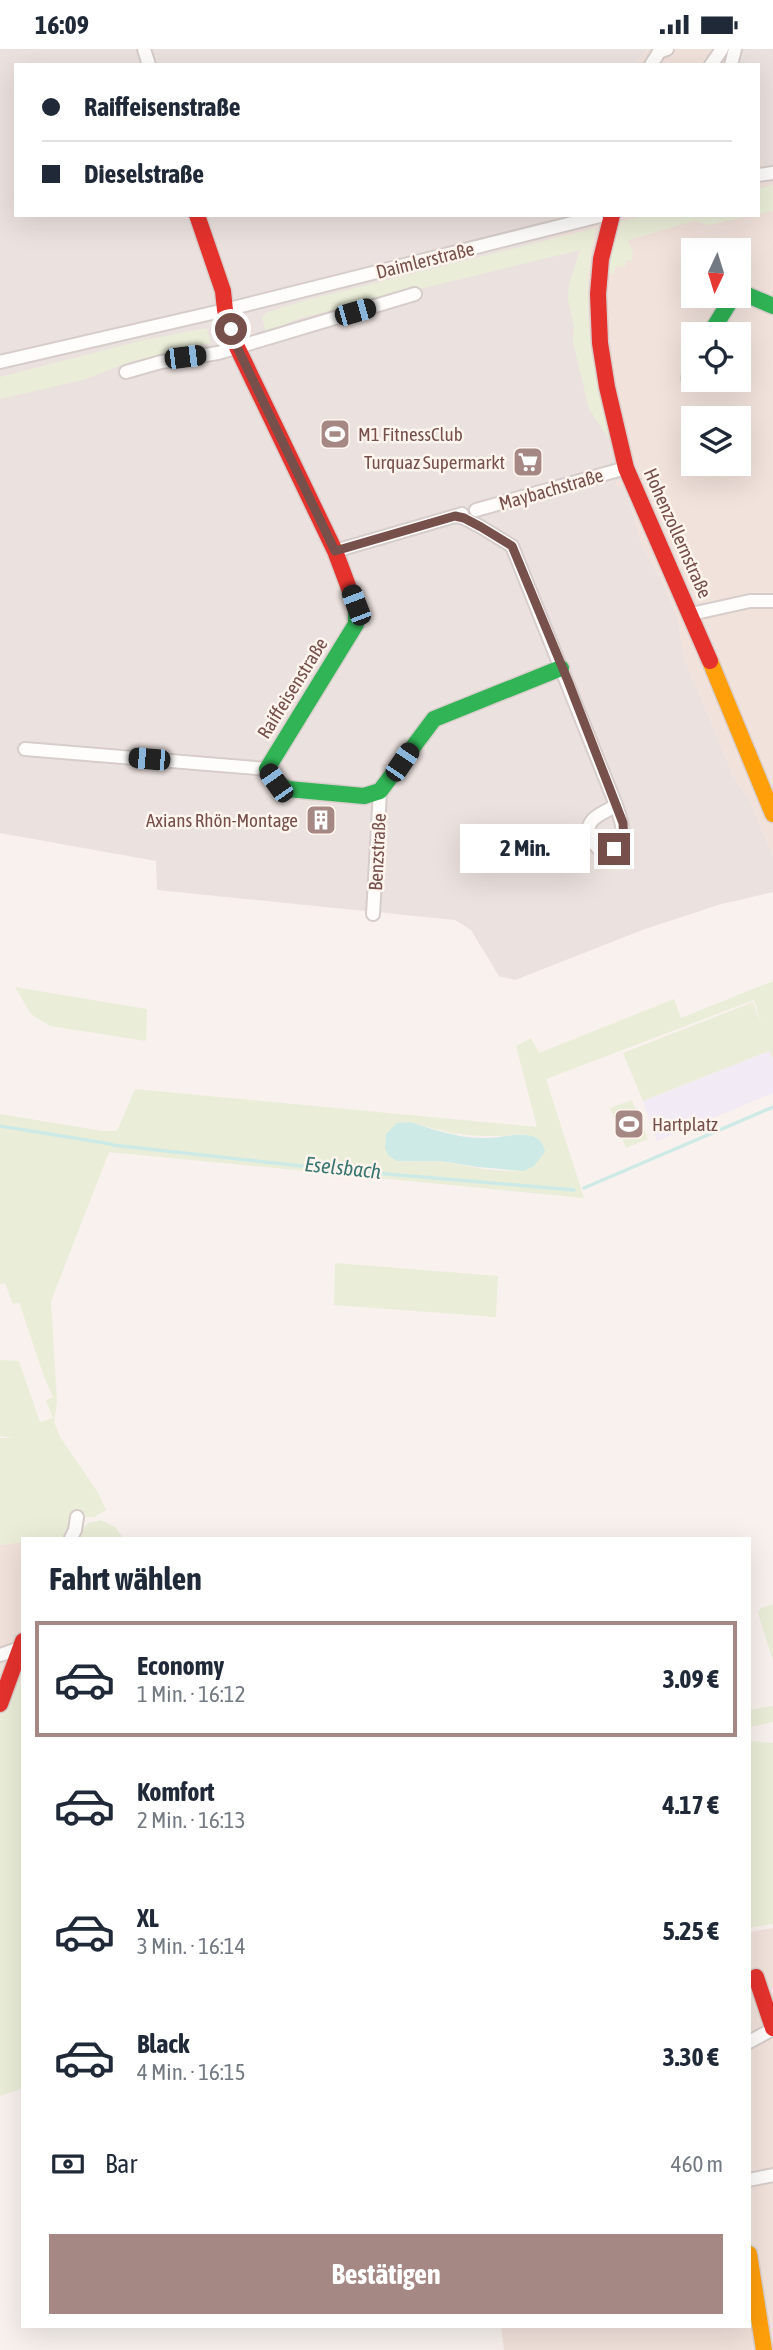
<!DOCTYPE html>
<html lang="de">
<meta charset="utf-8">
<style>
:root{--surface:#fff;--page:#f6f6f7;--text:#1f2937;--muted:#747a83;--line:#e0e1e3;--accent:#a58884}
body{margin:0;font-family:"Asap Condensed",sans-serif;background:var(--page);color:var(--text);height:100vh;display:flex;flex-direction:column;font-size:26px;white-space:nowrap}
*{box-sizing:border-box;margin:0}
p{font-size:23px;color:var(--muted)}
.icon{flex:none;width:38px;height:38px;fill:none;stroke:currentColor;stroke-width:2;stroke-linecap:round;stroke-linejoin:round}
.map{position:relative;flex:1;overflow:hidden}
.details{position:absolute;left:21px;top:1488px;width:730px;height:791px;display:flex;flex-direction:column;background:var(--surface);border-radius:0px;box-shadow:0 7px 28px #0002}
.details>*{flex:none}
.guide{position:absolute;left:14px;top:14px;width:746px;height:154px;border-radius:0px;box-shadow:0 7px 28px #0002;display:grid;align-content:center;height:154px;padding:0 28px;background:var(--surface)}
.needle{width:46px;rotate:184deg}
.controls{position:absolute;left:681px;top:189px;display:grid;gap:14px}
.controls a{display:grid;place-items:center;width:70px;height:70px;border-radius:0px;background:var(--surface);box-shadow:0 7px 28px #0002;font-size:35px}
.end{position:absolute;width:32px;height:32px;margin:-16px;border:9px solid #78504b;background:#fff;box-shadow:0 0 0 4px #fff}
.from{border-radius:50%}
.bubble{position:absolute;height:49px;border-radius:0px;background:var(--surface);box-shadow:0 7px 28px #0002;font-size:23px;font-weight:700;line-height:49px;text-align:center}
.car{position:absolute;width:21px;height:42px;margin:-21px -10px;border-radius:9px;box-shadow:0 0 5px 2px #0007;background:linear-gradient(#222 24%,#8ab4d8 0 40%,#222 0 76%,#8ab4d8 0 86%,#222 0)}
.guide b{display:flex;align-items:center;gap:24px;height:66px;font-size:26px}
.guide b+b{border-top:2px solid var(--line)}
.guide i{width:18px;height:18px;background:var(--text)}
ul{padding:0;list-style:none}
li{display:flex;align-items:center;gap:21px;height:116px;margin:0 14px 10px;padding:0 14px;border:4px solid transparent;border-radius:0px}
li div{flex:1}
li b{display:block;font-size:26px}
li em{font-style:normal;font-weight:700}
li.selected{border-color:var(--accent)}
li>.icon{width:63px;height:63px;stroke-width:1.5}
h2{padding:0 28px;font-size:32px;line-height:84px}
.pay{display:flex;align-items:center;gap:18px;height:77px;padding:0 28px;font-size:26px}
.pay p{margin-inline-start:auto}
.button{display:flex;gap:14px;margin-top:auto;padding:14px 28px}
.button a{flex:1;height:80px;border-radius:0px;background:var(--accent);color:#fff;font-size:28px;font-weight:700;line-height:80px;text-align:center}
.status{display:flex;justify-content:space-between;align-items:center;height:49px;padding:0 35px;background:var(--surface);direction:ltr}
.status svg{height:19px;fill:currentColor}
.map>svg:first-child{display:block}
.residential{fill:#f1e2db;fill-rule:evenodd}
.industrial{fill:#ebe1de}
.education{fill:#f2eaf4}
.green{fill:#eaeed8;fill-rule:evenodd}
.water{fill:#ceeae6}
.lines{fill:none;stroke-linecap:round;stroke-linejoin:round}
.stream{stroke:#ceeae6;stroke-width:3.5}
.street-casing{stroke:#d7cdca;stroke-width:16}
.fast-casing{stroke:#d9cecb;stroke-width:19}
.slow-casing{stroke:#d9cecb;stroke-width:19}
.jam-casing{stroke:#d9cecb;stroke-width:19}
.street{stroke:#fefdfc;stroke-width:12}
.fast{stroke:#30b455;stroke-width:16}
.slow{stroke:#ff9f0a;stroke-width:16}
.jam{stroke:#e5322d;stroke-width:16}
.route{stroke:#78504b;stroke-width:9}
.labels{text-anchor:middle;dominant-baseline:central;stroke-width:5;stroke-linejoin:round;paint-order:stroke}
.street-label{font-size:19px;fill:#78504b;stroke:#fff5ef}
.poi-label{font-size:19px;fill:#78504b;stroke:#fff5ef;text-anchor:start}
.water-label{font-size:21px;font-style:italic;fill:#3b7671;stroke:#fff5ef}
</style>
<div class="status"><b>16:09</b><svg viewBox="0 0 49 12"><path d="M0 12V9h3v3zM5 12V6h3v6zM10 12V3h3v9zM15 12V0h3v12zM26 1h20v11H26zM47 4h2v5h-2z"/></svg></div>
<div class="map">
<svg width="773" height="2301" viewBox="0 0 773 2301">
<rect width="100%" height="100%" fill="#f8f1ed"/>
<path class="residential" d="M648,0H773V807L748,748L734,728L684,609L678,570L663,533L642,497L627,444L616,438L615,433L624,430L618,423L615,412L616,407L598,340L588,272V212L596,180L547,191L555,166H758V16H634ZM693,201H738V247H693ZM693,285H738V331H693ZM693,369H738V415H693Z
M23,1493V1592L0,1655V1496Z
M773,1879V2301H504L501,2277H749V1883Z"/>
<path class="industrial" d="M0,0H648L634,16H16V166H555L548,191L596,179L588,212V272L598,340L616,407L615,412L618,423L624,430L616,433V437L623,438L627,444L642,497L663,533L678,570L684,609L734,728L748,748L773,807V843L718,856L645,880L515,931L499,927L471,881L455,871L157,841L156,812L0,784Z
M740,0H773V119L764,117L758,100V16H736Z"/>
<path class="education" d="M769,1002L773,1011V1044L657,1092L643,1052Z"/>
<path class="green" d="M773,136V162L758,165V140Z
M648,166H754L709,176L694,172L628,191L633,203L632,212L626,211L625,218L615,217L614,225L607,224L618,173Z
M596,179C578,256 592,319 612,394L589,360L573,293L574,278L568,250L569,235L580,201L300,269L266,283L262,268L268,263L307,251Z
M207,279L210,294L133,312L82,331L0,350V328L140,292Z
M773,932V1010L769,1002L643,1052L623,1004L753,953L762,977L754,951L546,1030L584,1149L109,1103L51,1252L57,1353L54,1373L60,1388L99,1445L106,1461L94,1468H77L71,1489H23V1493L0,1496V1389H13L0,1387V1311L19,1312L40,1373L53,1369L46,1351L53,1348L43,1325L19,1253L13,1255L5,1234L0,1235V1065L103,1082H117L135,1040L537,1078L516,997L531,989L539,1004L674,950L681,969ZM410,1073C455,1086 475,1090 522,1085L534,1117C510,1128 468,1117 442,1112C424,1109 405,1117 389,1107L385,1093Z
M15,938L147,960L146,992L50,977L31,965Z
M632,1051L648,1090L626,1099L610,1059Z
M335,1214L498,1227L496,1268L334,1256Z
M101,1471L115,1478L123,1489H75L88,1474Z
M773,1555V1612L758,1564L761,1559Z
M23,1593V2039L0,2047V1655Z
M773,1657V1673L749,1678V1661Z
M749,1692L773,1694V1875L749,1879Z"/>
<path class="water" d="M410,1073C435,1081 461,1090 487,1089C502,1089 518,1083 532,1087C540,1089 543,1095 545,1103L534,1117L524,1122L477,1118L441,1112H397L389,1107L385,1100L386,1085L397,1074Z"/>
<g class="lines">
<path class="stream" d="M0,1077L111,1095
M112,1096L328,1120L574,1141
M584,1139L773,1058"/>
<g class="street-casing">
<path id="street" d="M144,0L149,16
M651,16L659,3L667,0
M711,16L722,0
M731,16L735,0
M758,126L773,124
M0,313L225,261L604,166
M126,323L161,313L218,304L415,245
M688,329L693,318
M476,461L626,419
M455,467L464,469L481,478L512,497L616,756C623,776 634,808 598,799L588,788C586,767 602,766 616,756
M335,502L462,465
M691,565L750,552H773
M25,700L267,720
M373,865L380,742
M71,1489L75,1481L77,1468
M0,1606L20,1599
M749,1993L773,1980
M749,2131L773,2126"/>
</g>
<g class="fast-casing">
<path id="fast" d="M710,285L732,249L745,245L773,257
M356,558V575L267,720L277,734L288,740L364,747L380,742L434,670L561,619"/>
</g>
<g class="slow-casing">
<path id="slow" d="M710,612L773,765
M749,2205L764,2301"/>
</g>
<g class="jam-casing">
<path id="jam" d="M197,166L223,242L225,261L237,298L335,502L356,558
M612,166L601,210L598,245L600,294L607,338L626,419L710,612
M0,1655L23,1592
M756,1928L773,1979"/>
</g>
<use href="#street" class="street"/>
<use href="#fast" class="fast"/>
<use href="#slow" class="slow"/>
<use href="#jam" class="jam"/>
</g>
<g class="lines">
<path class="route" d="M231,280L237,298L335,502L455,467L464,469L481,478L512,497L568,632L623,774L624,790L614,800"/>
</g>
<defs>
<g id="stadium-square" transform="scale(1.575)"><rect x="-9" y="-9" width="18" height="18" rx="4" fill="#a58884" stroke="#fff5ef"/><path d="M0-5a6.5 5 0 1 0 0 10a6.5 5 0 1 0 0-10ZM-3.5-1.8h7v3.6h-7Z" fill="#fff"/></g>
<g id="supermarket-square" transform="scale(1.575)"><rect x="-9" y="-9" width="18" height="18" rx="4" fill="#a58884" stroke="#fff5ef"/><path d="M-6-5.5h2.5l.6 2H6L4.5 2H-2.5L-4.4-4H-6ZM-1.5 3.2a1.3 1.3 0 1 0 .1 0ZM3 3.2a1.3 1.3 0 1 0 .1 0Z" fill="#fff"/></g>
<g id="building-square" transform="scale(1.575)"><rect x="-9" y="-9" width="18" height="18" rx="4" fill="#a58884" stroke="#fff5ef"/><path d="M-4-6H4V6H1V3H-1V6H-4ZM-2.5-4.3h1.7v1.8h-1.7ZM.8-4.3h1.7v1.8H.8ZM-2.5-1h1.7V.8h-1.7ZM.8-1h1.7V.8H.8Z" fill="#fff"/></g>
</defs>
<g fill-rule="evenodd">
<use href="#stadium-square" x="335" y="385"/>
<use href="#supermarket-square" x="528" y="413"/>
<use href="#building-square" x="321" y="771"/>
<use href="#stadium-square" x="629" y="1075"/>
</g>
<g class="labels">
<g class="street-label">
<text transform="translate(425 211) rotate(-14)">Daimlerstraße</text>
<text transform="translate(551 440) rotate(-16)">Maybachstraße</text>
<text transform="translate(678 484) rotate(66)">Hohenzollernstraße</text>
<text transform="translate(292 639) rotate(-58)">Raiffeisenstraße</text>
<text transform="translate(377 803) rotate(-87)">Benzstraße</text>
</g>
<g class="poi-label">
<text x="358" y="385">M1 FitnessClub</text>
<text x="505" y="413" text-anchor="end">Turquaz Supermarkt</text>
<text x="298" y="771" text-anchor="end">Axians Rhön-Montage</text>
<text x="652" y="1075">Hartplatz</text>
</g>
<g class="water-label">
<text transform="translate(343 1118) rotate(6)">Eselsbach</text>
</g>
</g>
</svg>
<div class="controls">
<a><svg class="needle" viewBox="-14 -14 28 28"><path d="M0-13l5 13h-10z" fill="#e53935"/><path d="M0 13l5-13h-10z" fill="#747a83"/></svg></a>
<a><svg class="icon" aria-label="locate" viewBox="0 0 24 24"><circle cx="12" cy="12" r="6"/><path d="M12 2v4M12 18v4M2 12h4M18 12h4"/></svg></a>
<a><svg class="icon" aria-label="layers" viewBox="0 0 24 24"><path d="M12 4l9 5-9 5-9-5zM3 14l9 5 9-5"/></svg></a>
</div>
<i class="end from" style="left:231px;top:280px"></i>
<i class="end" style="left:614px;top:800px"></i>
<div class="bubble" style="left:460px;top:775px;width:130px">2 Min.</div>
<i class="car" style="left:355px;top:263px;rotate:74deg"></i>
<i class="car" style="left:185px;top:308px;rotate:83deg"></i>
<i class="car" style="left:356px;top:556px;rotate:339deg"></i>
<i class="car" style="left:149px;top:710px;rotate:275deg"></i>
<i class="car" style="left:402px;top:713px;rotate:34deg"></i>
<i class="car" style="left:276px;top:734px;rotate:325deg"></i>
<div class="guide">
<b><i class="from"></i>Raiffeisenstraße</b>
<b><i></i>Dieselstraße</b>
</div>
<section class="details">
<h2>Fahrt wählen</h2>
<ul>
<li class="selected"><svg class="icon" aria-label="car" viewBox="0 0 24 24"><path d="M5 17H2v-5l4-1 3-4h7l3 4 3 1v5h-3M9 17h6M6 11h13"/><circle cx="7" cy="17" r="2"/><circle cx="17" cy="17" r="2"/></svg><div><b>Economy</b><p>1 Min. · 16:12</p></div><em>3.09 €</em></li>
<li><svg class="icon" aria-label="car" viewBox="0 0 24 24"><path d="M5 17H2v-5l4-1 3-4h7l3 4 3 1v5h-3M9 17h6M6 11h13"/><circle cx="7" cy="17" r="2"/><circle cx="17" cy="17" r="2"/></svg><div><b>Komfort</b><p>2 Min. · 16:13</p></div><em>4.17 €</em></li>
<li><svg class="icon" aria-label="car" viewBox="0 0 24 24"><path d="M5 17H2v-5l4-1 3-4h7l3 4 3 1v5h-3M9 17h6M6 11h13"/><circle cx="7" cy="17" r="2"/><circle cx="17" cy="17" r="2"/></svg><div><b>XL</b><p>3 Min. · 16:14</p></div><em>5.25 €</em></li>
<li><svg class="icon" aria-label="car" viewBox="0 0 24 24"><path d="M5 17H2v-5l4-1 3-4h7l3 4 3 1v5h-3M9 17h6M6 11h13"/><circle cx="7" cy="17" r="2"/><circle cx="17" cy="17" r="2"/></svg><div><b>Black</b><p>4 Min. · 16:15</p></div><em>3.30 €</em></li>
</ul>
<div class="pay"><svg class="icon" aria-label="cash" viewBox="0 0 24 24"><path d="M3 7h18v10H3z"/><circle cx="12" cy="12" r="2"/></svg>Bar<p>460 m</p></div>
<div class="button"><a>Bestätigen</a></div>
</section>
</div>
